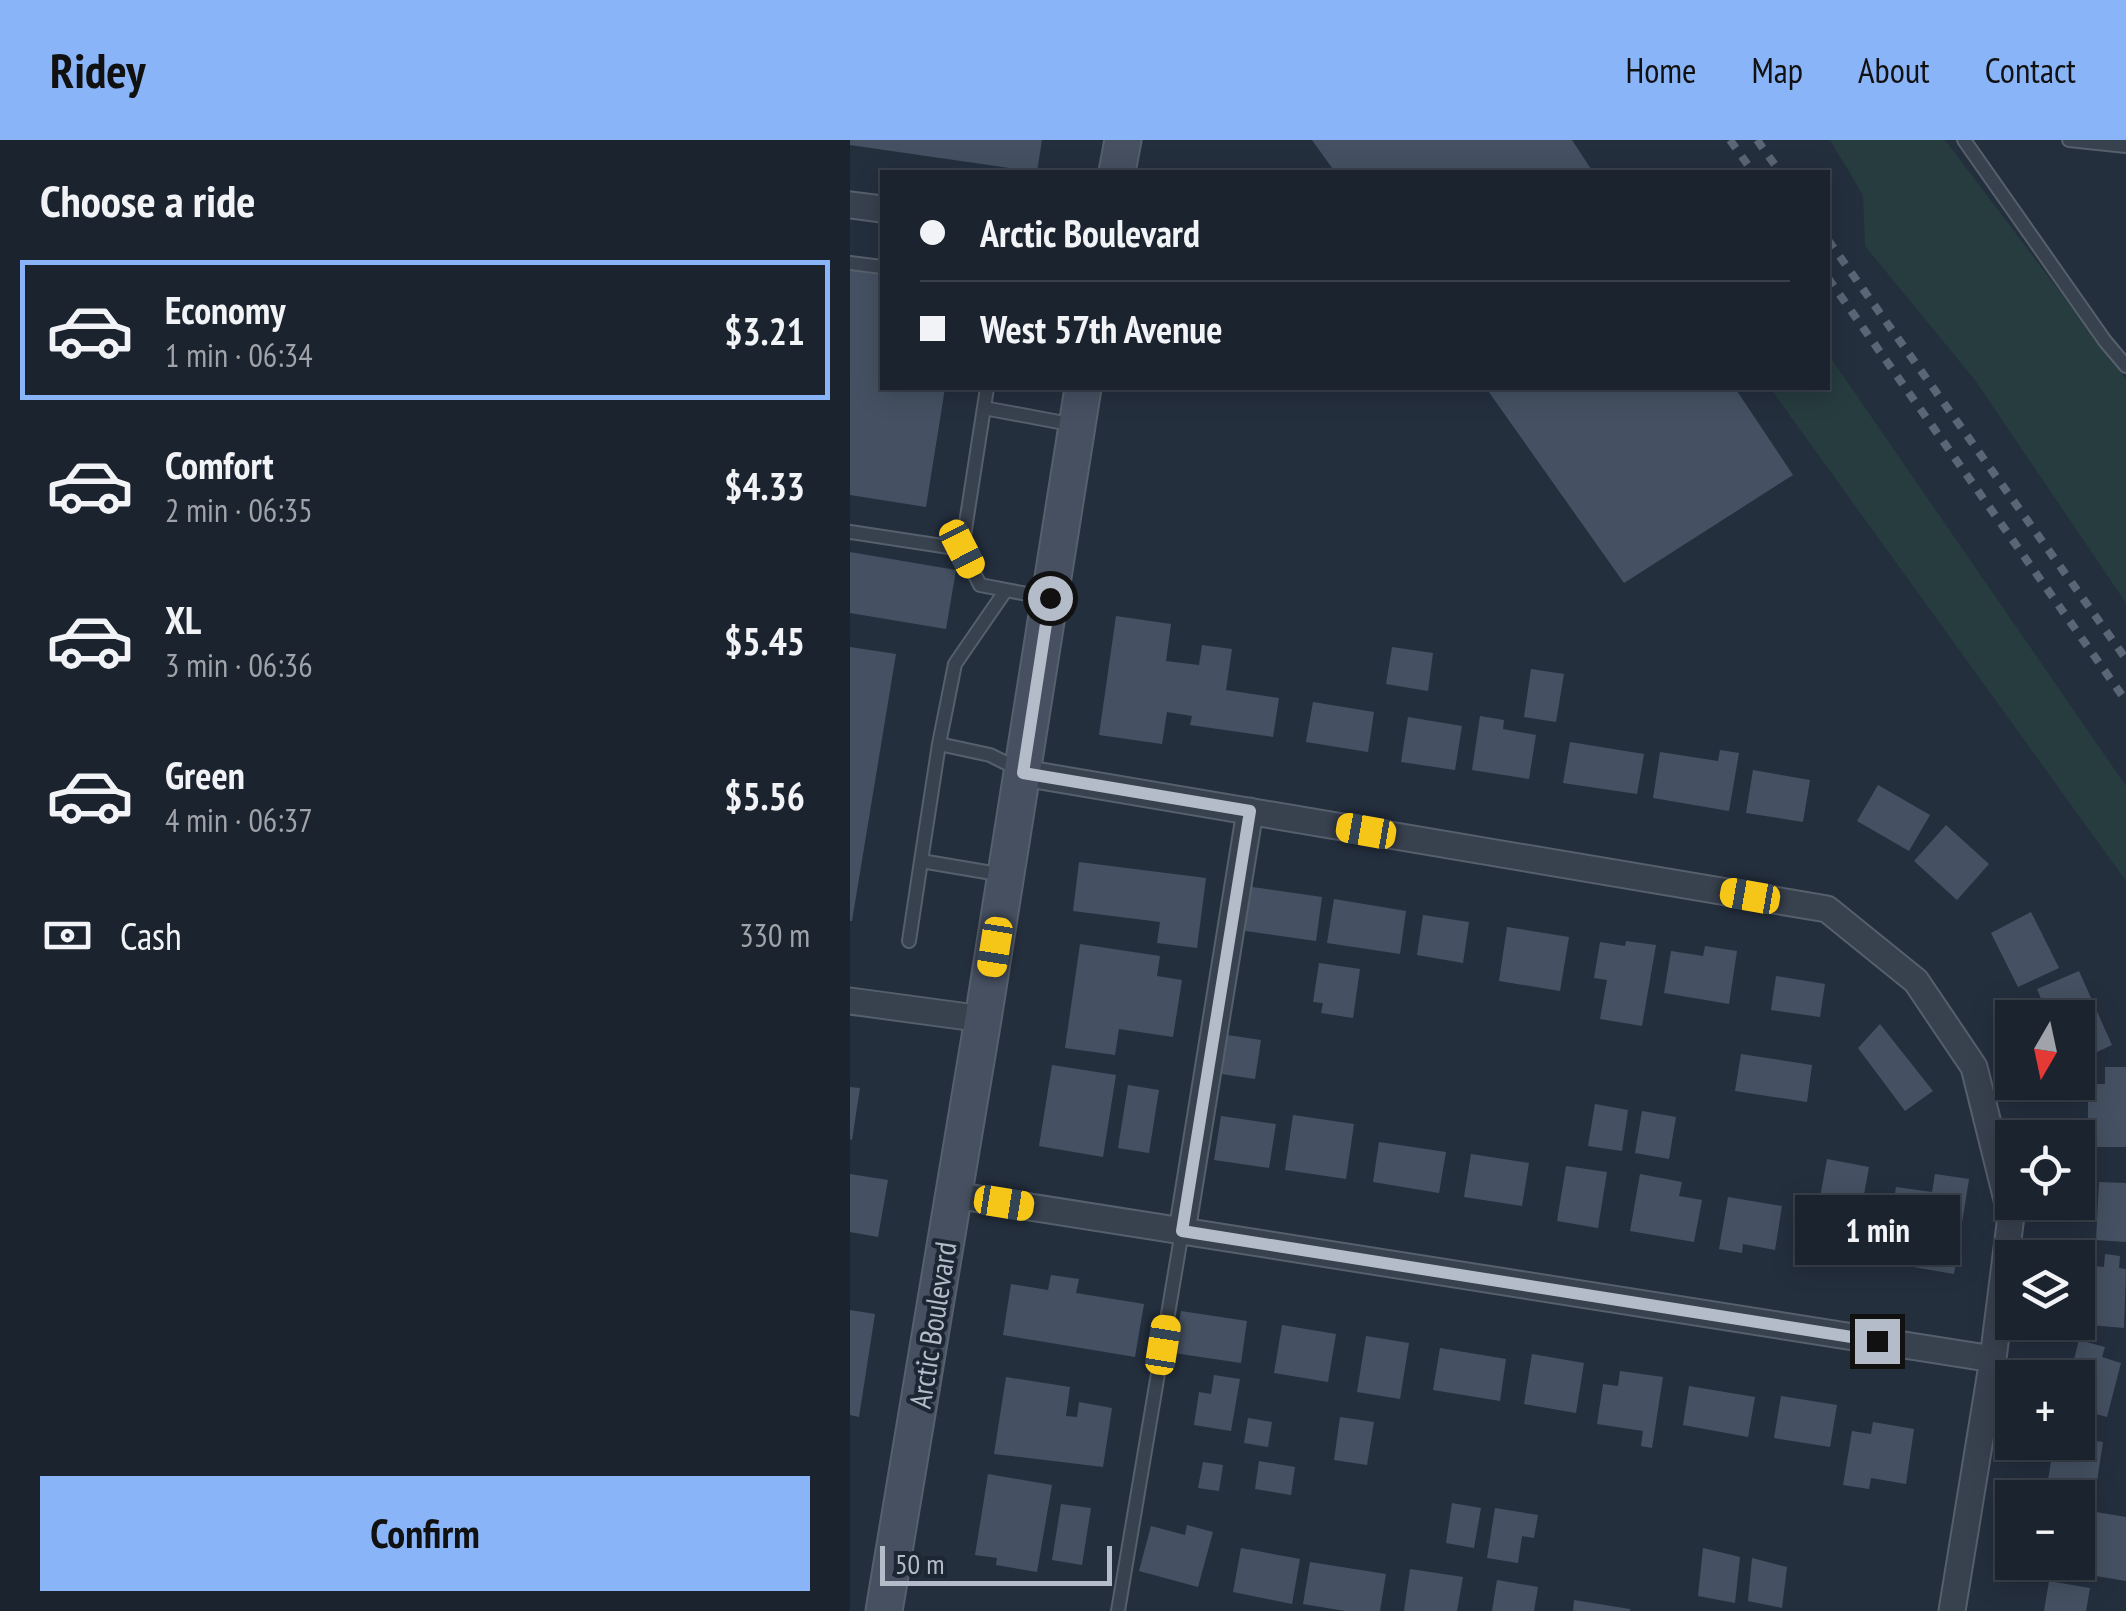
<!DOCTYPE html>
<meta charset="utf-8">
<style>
:root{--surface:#1b232e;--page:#282f3a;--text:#f1f3f6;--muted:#a0a4aa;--line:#39404a;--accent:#8ab4f8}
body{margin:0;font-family:"PT Sans Narrow",sans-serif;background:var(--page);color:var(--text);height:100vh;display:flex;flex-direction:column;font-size:38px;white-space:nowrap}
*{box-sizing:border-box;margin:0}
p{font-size:32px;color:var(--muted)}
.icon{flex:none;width:55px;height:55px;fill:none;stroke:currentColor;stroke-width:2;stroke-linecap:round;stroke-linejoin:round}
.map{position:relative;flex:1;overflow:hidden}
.side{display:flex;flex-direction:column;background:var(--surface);width:850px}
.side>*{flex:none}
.guide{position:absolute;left:30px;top:30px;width:950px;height:220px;border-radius:0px;box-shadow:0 5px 25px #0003,0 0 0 2px var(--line);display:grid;align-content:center;height:220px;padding:0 40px;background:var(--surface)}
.needle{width:65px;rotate:189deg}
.buttons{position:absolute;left:1145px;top:860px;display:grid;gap:20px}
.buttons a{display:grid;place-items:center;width:100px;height:100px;border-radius:0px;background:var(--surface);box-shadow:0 5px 25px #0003,0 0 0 2px var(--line);font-size:50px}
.scale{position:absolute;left:30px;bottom:25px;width:232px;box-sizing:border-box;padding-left:10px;border:5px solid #b4bcc9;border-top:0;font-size:28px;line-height:35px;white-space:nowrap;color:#b4bcc9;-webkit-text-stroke:8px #1d2633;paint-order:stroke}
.end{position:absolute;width:45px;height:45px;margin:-22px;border:12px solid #b4bcc9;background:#111;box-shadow:0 0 0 5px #111}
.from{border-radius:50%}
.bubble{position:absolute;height:70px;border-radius:0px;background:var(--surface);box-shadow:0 5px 25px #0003,0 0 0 2px var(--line);font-size:32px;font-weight:600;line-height:70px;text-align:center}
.car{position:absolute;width:30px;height:60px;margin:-30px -15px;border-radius:12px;box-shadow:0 0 8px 2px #0007;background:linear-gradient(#f5c518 24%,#345 0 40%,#f5c518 0 76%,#345 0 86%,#f5c518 0)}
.guide b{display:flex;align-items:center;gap:35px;height:95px;font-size:38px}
.guide b+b{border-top:2px solid var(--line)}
.guide i{width:25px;height:25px;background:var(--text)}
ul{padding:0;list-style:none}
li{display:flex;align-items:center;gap:30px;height:140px;margin:0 20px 15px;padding:0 20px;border:5px solid transparent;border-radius:0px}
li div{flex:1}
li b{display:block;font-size:38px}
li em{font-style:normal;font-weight:600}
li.active{border-color:var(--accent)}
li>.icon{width:90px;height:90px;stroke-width:1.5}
h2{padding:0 40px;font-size:45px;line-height:120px}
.pay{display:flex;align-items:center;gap:25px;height:110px;padding:0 40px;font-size:38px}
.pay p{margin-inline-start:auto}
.action{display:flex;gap:20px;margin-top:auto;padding:20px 40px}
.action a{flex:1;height:115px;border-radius:0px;background:var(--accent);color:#111;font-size:40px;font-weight:600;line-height:115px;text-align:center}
header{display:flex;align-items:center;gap:60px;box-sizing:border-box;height:140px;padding:0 50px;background:var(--accent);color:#111}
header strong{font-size:48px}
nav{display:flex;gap:55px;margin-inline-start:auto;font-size:35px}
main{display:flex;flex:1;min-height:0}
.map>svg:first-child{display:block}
.green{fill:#263c3f}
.building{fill:#455162}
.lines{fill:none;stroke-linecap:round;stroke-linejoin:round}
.lane-casing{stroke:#565f6c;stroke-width:16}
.street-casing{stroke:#565f6c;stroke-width:29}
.secondary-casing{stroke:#565f6c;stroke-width:39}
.lane{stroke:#38414e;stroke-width:12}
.street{stroke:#38414e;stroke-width:25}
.secondary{stroke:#465061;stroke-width:35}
.rail{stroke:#5a6575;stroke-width:8;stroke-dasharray:10 10;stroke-linecap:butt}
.route{stroke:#b4bcc9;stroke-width:12}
.labels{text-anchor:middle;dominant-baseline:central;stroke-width:8;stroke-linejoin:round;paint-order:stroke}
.street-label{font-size:30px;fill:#b4bcc9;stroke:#1d2633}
</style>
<header>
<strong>Ridey</strong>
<nav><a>Home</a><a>Map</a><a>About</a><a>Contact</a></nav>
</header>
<main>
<section class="side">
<h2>Choose a ride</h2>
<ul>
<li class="active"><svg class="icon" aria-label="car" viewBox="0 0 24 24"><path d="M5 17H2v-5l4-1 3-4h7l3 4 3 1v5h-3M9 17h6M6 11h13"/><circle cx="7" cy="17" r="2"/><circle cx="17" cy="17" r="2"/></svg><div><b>Economy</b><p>1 min · 06:34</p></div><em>$3.21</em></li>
<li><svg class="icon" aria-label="car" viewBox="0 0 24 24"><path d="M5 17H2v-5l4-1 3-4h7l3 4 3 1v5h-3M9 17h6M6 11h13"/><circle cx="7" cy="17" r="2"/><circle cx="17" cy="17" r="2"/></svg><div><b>Comfort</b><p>2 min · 06:35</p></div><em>$4.33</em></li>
<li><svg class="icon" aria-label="car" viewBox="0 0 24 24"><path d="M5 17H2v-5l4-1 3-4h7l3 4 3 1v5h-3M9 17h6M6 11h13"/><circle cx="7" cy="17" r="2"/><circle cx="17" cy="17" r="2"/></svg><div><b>XL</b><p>3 min · 06:36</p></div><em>$5.45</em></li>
<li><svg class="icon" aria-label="car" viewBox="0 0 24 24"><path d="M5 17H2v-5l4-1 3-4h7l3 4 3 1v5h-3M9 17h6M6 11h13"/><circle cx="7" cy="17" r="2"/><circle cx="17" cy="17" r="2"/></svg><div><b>Green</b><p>4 min · 06:37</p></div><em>$5.56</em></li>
</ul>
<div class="pay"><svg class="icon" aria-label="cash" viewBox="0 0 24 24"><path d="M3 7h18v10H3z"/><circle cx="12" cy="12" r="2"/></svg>Cash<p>330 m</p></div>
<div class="action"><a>Confirm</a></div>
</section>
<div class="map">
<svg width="1276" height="1471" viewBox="0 0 1276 1471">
<rect width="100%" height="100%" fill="#242f3e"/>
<path class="green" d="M980,0H1095L1276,239V463L1125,240L1015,106L1013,55Z
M978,214L1276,646V741L920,248H978Z"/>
<path class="building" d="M0,0H192L187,32L0,5Z
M462,0H722L743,32H485Z
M0,130L32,135V248H95L76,367L0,355Z
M636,248H885L943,335L774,443Z
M0,412L106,430L96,489L0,473Z
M266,476L321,484L316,521L349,525L352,505L382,509L376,550L429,558L423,597L340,585L342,576L317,572L312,604L249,595Z
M0,507L46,514L2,781H0Z
M542,507L583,513L578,551L536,544Z
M681,529L714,534L706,582L674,577Z
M463,562L524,572L518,612L456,602Z
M630,576L654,580L653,589L686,595L679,639L622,630Z
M558,577L612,586L605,630L551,622Z
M720,602L794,614L787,654L713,643Z
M870,610L889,613L879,671L803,658L810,612L868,621Z
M903,630L960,640L953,682L896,673Z
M1028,645L1080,675L1059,711L1007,681Z
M1096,685L1139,724L1107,760L1064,721Z
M229,722L356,738L347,808L307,803L310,782L223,771Z
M395,746L472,757L466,801L389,790Z
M484,759L556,771L550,814L477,803Z
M1181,772L1209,828L1168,847L1141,793Z
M573,775L619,782L613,823L567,815Z
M657,787L719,797L710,851L649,841Z
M776,801L806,805L792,886L750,879L757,840L744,838L750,802L775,806Z
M230,804L310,816L307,836L332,840L323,897L269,889L265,915L215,908Z
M855,806L887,811L879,864L814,853L821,811L853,816Z
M469,823L510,829L503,878L471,873L473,863L463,862Z
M1229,831L1262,905L1228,921V878H1199L1187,849Z
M926,836L975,844L970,877L921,870Z
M1030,884L1083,951L1055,971L1008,908Z
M377,895L411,900L405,939L371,934Z
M891,914L962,925L957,962L885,951Z
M202,925L266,935L253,1017L189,1006Z
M1255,927H1276V1007H1238V944H1255Z
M278,945L309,950L299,1013L268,1008Z
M0,947L10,948L2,1000L0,999Z
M745,964L778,970L772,1011L738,1006Z
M792,971L826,977L819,1019L785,1013Z
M443,975L504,984L496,1039L435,1030Z
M371,976L426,984L419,1028L364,1020Z
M529,1002L596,1012L589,1053L523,1042Z
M621,1014L679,1023L672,1066L614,1057Z
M977,1019L1019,1027L1002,1121L960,1113Z
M716,1026L757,1032L748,1088L707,1081Z
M0,1034L38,1040L28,1097L0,1092Z
M790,1034L832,1042L829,1056L852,1060L844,1102L780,1091Z
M1085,1034L1119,1039L1104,1134L1034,1122L1046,1047L1082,1052Z
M1249,1042L1276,1043V1102L1246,1100Z
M878,1057L932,1066L925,1110L893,1104L892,1113L869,1109Z
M1255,1114L1270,1116L1269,1128L1276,1129L1274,1188L1228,1184L1233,1125L1254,1127Z
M201,1135L229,1139L226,1153L294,1164L285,1217L153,1195L161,1144L198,1150Z
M0,1170L25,1174L9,1277L0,1275Z
M331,1171L397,1181L391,1223L324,1213Z
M432,1185L486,1194L478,1242L424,1233Z
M516,1196L559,1203L550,1259L507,1252Z
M1229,1200L1255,1207L1252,1217L1271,1223L1257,1277L1228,1269V1238H1219Z
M590,1208L656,1219L650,1261L583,1250Z
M682,1214L734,1223L726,1273L674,1264Z
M770,1231L813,1237L802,1308L791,1306L793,1291L747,1284L753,1244L768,1246Z
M364,1235L390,1239L381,1291L344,1285L349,1252L361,1254Z
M156,1237L220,1247L216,1276L227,1277L229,1262L262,1268L253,1327L144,1314Z
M839,1246L905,1257L898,1297L833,1285Z
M931,1256L987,1265L980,1307L924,1298Z
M490,1277L524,1282L517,1325L484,1320Z
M398,1278L422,1282L418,1307L394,1303Z
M1023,1282L1064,1289L1056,1344L1021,1338L1019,1349L993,1345L1002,1291L1021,1294Z
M1228,1298L1253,1302L1244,1361L1196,1353L1204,1302H1228Z
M409,1321L445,1327L441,1355L405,1349Z
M353,1322L373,1325L369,1351L348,1348Z
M138,1334L202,1345L187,1432L146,1425L147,1418L125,1415Z
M602,1363L631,1368L624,1408L596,1403Z
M211,1364L241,1368L232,1425L202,1420Z
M645,1368L688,1375L684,1398L672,1396L668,1423L637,1418Z
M1228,1369L1276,1377V1441L1216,1431L1217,1422H1228Z
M337,1385L363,1392L348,1447L289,1431L301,1386L335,1395Z
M391,1408L450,1419L442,1464L383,1452Z
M853,1408L890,1417L885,1463L848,1456Z
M902,1418L937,1427L932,1468L898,1461Z
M460,1422L536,1434L530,1471H495L453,1464Z
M560,1429L613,1437L607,1471H554Z
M647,1440L688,1447L684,1471H642Z
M1199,1441L1240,1448L1236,1471H1194Z
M724,1460L780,1469V1471H723Z"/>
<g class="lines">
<g class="lane-casing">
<path id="lane" d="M1114,0L1255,201L1276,226
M1219,0L1276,6
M0,123L32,127
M137,248L112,409L130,445L198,458
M134,268L225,285
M0,392L112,409
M89,604L105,524L156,450
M71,721L89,604L140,615L168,629
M59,801L71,721L154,735
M268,1471L332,1091"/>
</g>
<g class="street-casing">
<path id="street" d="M0,65L32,69
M173,633L977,769L1066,841L1124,927L1161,1076L1143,1219L1102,1471
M0,861L133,879
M104,1055L1143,1219
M332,1091L400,671"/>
</g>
<g class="secondary-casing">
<path id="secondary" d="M267,32L273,0
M34,1471L133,879L233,248"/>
</g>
<use href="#lane" class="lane"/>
<use href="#street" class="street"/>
<use href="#secondary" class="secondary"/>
<path class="rail" d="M880,0L903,32
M907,0L930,32
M978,100L1276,519
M978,138L1276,561"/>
</g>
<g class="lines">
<path class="route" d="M200,458L173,633L400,671L332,1091L1027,1201"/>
</g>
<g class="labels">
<g class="street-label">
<text transform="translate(82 1185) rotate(-81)">Arctic Boulevard</text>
</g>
</g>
</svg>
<div class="buttons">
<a><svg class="needle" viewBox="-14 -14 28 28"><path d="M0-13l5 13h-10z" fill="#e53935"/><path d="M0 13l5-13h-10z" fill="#a0a4aa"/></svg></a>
<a><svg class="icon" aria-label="locate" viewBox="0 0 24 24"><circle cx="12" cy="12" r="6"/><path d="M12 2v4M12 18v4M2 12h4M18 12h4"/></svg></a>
<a><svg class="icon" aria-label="layers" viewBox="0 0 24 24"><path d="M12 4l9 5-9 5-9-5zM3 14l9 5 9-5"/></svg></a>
<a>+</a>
<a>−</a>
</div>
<div class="scale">50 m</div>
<i class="end from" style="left:200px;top:458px"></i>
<i class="end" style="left:1027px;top:1201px"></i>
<div class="bubble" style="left:945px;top:1055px;width:165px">1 min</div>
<i class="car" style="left:112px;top:409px;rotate:153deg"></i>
<i class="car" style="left:516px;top:691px;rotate:280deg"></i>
<i class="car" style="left:900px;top:756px;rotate:280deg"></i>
<i class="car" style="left:145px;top:807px;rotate:189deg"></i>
<i class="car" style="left:154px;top:1063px;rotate:99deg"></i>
<i class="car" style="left:313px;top:1205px;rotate:9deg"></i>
<div class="guide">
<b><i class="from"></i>Arctic Boulevard</b>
<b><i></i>West 57th Avenue</b>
</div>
</div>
</main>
